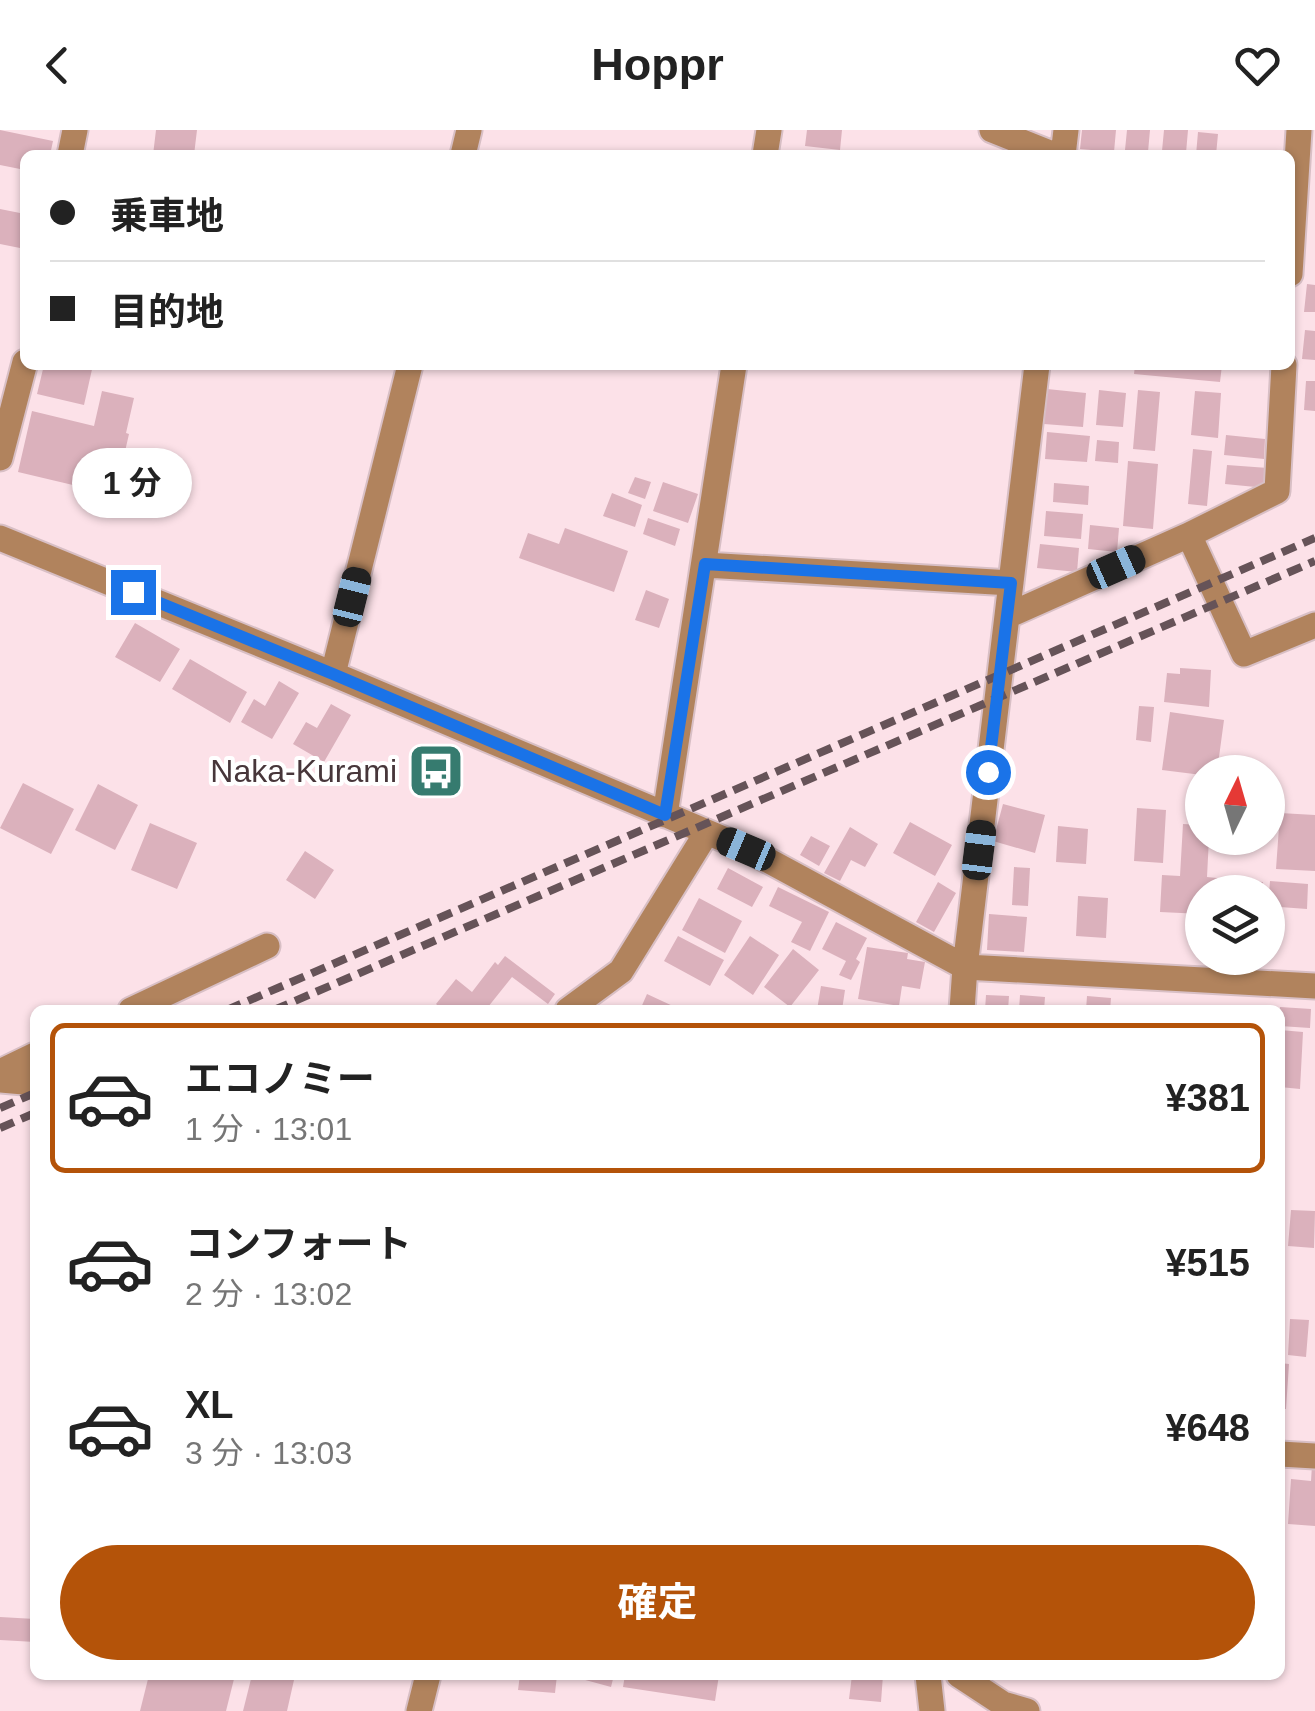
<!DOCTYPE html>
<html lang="ja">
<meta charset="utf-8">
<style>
:root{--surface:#fff;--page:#f6f6f6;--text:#222;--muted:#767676;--line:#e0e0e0;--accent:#b45309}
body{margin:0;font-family:Helvetica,"Noto Sans JP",sans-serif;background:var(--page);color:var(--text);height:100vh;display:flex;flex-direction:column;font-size:38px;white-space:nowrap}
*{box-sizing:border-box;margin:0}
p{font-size:32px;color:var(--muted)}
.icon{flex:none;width:55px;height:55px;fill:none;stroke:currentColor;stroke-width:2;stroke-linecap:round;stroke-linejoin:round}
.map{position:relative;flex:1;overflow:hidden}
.drawer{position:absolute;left:30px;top:875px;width:1255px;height:675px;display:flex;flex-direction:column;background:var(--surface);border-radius:15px;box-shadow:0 2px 8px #0004}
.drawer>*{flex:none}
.guide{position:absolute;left:20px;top:20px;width:1275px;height:220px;border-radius:15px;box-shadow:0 2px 8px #0004;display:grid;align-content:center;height:220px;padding:0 30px;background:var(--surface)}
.needle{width:65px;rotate:5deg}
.tools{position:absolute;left:1185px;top:625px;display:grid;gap:20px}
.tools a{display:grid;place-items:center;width:100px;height:100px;border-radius:50%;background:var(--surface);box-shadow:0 2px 8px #0004;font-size:50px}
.end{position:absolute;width:45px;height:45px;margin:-22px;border:12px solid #1a73e8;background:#fff;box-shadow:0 0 0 5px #fff}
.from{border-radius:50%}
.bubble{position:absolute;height:70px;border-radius:35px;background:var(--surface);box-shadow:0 2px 8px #0004;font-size:32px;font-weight:700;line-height:70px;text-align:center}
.car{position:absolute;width:30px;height:60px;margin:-30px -15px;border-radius:12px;box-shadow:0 0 8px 2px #0007;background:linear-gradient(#222 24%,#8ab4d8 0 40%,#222 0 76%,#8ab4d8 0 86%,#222 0)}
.guide b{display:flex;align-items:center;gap:35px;height:95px;font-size:38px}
.guide b+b{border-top:2px solid var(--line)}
.guide i{width:25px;height:25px;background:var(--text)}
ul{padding:18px 0 0;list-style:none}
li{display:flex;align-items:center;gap:30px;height:150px;margin:0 20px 15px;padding:0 10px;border:5px solid transparent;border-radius:15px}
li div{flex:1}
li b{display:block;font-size:38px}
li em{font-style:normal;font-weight:700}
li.selected{border-color:var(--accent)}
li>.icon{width:90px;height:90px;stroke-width:1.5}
.button{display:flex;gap:20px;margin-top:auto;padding:20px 30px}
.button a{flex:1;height:115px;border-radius:60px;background:var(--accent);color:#fff;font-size:40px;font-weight:700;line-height:115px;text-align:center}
header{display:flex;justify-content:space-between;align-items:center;height:130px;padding:0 30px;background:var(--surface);font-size:45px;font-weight:700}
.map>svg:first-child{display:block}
.building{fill:#dbb1bc}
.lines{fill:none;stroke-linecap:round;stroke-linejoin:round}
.minor-casing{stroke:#d8bfc5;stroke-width:29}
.minor{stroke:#b1835d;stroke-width:25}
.rail{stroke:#665358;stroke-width:8;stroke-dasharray:15 8;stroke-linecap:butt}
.route{stroke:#1a73e8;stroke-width:12}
.labels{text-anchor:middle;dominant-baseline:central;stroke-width:8;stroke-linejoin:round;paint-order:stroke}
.poi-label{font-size:32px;fill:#47363a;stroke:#fff;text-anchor:end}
</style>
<header><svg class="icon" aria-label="back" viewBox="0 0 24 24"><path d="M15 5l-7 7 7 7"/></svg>Hoppr<svg class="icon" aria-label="heart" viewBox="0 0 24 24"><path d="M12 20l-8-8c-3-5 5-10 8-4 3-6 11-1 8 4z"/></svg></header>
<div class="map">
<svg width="1315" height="1581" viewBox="0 0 1315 1581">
<rect width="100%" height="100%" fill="#fce1e8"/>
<path class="building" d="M0,0L53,11L50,25H25V40L0,35Z
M156,0H197L194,25H153Z
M807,0H842L840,20L805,16Z
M1082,0H1116L1114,22L1080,19Z
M1127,0H1150L1148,22L1125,20Z
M1164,0H1188L1186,23L1162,21Z
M1198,2L1218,4L1216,25H1196Z
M0,79L25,84V119L0,114Z
M1307,154L1315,155V182H1304Z
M1305,200L1315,201V230L1302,229Z
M44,235H93L84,275L37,264Z
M1135,235H1222L1220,252L1134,244Z
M1306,251H1315V281L1304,280Z
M1047,259L1086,263L1083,297L1044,294Z
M1099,260L1126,263L1123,297L1096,295Z
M1138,260L1160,262L1155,321L1133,319Z
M102,261L134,268L126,303L129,304L115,365L18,342L32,281L94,296Z
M1195,261L1221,263L1218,308L1191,305Z
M1047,302L1090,306L1087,332L1045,329Z
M1226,305L1265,309L1264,329L1224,325Z
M1097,310L1119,312L1118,333L1095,331Z
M1193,319L1212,321L1207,376L1188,374Z
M1128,331L1158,334L1153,399L1123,396Z
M1227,335L1268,338L1266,358L1225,354Z
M635,347L651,352L645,369L628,363Z
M663,352L698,364L688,393L653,381Z
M1054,353L1089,356L1088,375L1053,372Z
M612,363L642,375L635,397L603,386Z
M1046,381L1083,384L1081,409L1044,406Z
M648,388L680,399L675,416L643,404Z
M1090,395L1119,398L1117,422L1088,419Z
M565,398L628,421L614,462L519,428L528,403L559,414Z
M1040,414L1079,418L1077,442L1037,438Z
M646,460L669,469L659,498L635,490Z
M135,493L180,519L160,552L115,527Z
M190,529L247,562L230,593L172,559Z
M1180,538L1211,540L1209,577L1164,572L1167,543L1180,544Z
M279,551L299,563L272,609L241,592L254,569L265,576Z
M331,574L351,585L324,632L293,614L306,592L317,598Z
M1139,576L1154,577L1151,612L1136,610Z
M1170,582L1224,590L1217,642H1202V645L1162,640Z
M23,653L74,679L51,724L0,698Z
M98,654L138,675L115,720L75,700Z
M1003,674L1045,685L1035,723L993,711Z
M1137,678L1166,680L1163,733L1134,731Z
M1280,683L1315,685V741L1276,739Z
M910,692L952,715L935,746L893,723Z
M150,693L197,713L177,759L131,740Z
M1183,694L1202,695V708H1209L1207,747L1217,748L1216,762H1202V784L1160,782L1162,745L1180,746Z
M1058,696L1088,699L1086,734L1056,732Z
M850,697L878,714L865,737L851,730L840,751L824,743Z
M811,706L830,716L819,736L800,725Z
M305,721L334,740L315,769L286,750Z
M1014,737L1030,738L1028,776L1012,775Z
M728,738L763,757L752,777L717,759Z
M1239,750L1263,752L1262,762H1239Z
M1270,751L1308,754L1307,779L1268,776Z
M938,752L956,763L934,802L916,792Z
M778,757L829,782L810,821L791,812L802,792L769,776Z
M1078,766L1108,768L1106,808L1076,806Z
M699,768L742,791L725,823L682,800Z
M989,784L1027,787L1024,822L987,820Z
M836,792L867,808L856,829L860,832L851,850L839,845L846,831L822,819Z
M678,806L724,830L710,856L664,831Z
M750,806L779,825L753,865L724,845Z
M867,817L908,823L907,829L925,832L920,859L902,856L899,876L858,869Z
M793,819L819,840L790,877L764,857Z
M505,826L555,864L548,874L512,847L488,877L491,880H443L436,874L456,849L472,862L495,832L498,835Z
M821,856L845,860L842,880H817Z
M647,864L675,877L674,880H640Z
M986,865L1009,866L1008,880H985Z
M1020,865L1045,867L1044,880H1019Z
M1087,866L1111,868L1110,880H1086Z
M1280,877L1311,879L1310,898L1280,896Z
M1280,900L1303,902L1300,959L1280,957Z
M1291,1080L1315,1081L1314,1118L1288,1116Z
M1290,1189L1309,1190L1306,1227L1288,1225Z
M1280,1233L1289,1234L1286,1279H1280Z
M1312,1335L1315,1336V1396L1288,1394L1291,1349L1311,1351Z
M0,1487L35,1489V1512L0,1510Z
M149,1545H235L226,1581H140Z
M252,1545H274L294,1550L287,1581H243Z
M520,1545H557L555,1563L518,1560Z
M567,1545H614L611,1557Z
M625,1545H719L715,1571L623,1557Z
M852,1545H883L881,1572L849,1569Z"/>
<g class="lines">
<g class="minor-casing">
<path id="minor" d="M992,0L1055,25
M70,25L75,0
M463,25L469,0
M765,25L769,0
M1063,25L1066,0
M1290,144L1299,0
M0,328L25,232
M1189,405L1277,361L1284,235
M0,408L333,544L747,719L965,837L1315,856
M705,435L1011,453
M1007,486L1189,405L1244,524L1315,495
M333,544L410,235
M665,685L734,235
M131,880L267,816
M568,880L621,841L707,702
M962,880L965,837L1037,235
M0,942L35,925
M0,950L35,953
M1280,1324L1315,1326
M928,1545L932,1581
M959,1545L1003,1574L1027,1581
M419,1581L428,1545"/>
</g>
<use href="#minor" class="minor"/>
<path class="rail" d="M227,880L1315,408
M274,880L1315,431
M0,978L35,963
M0,998L35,983"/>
</g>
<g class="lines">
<path class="route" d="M133,462L333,544L665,685L705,434L1011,453L988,642"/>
</g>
<defs>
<g id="bus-square" transform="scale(2.875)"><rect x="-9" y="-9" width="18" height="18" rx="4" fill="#367b6f" stroke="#fff"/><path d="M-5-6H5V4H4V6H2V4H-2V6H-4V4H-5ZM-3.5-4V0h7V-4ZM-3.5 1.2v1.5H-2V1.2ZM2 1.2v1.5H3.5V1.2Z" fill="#fff"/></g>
</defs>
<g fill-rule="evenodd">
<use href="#bus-square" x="436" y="641"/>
</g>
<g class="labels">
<g class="poi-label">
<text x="397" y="641">Naka-Kurami</text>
</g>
</g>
</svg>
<div class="tools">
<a><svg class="needle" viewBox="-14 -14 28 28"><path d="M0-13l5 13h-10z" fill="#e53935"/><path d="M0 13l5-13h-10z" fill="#767676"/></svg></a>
<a><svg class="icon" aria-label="layers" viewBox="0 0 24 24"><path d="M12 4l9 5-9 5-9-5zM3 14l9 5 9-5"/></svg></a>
</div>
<i class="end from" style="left:988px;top:642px"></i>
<i class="end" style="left:133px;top:462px"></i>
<div class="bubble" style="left:72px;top:318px;width:120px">1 分</div>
<i class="car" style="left:1116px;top:437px;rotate:66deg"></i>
<i class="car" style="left:352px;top:467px;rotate:14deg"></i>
<i class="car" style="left:746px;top:719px;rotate:293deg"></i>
<i class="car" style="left:979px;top:720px;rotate:7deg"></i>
<div class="guide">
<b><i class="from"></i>乗車地</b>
<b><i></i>目的地</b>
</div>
<section class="drawer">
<ul>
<li class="selected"><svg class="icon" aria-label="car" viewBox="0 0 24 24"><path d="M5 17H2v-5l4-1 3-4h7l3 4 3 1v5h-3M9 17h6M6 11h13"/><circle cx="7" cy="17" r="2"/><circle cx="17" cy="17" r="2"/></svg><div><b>エコノミー</b><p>1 分 · 13:01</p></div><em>¥381</em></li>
<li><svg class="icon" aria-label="car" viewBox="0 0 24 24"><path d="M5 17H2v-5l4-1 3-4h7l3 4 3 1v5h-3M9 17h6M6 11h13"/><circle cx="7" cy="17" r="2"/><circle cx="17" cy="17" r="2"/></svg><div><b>コンフォート</b><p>2 分 · 13:02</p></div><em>¥515</em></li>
<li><svg class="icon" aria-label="car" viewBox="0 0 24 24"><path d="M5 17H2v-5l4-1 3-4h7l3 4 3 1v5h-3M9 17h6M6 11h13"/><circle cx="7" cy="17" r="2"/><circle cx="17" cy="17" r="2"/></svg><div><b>XL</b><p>3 分 · 13:03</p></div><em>¥648</em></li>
</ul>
<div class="button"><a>確定</a></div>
</section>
</div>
